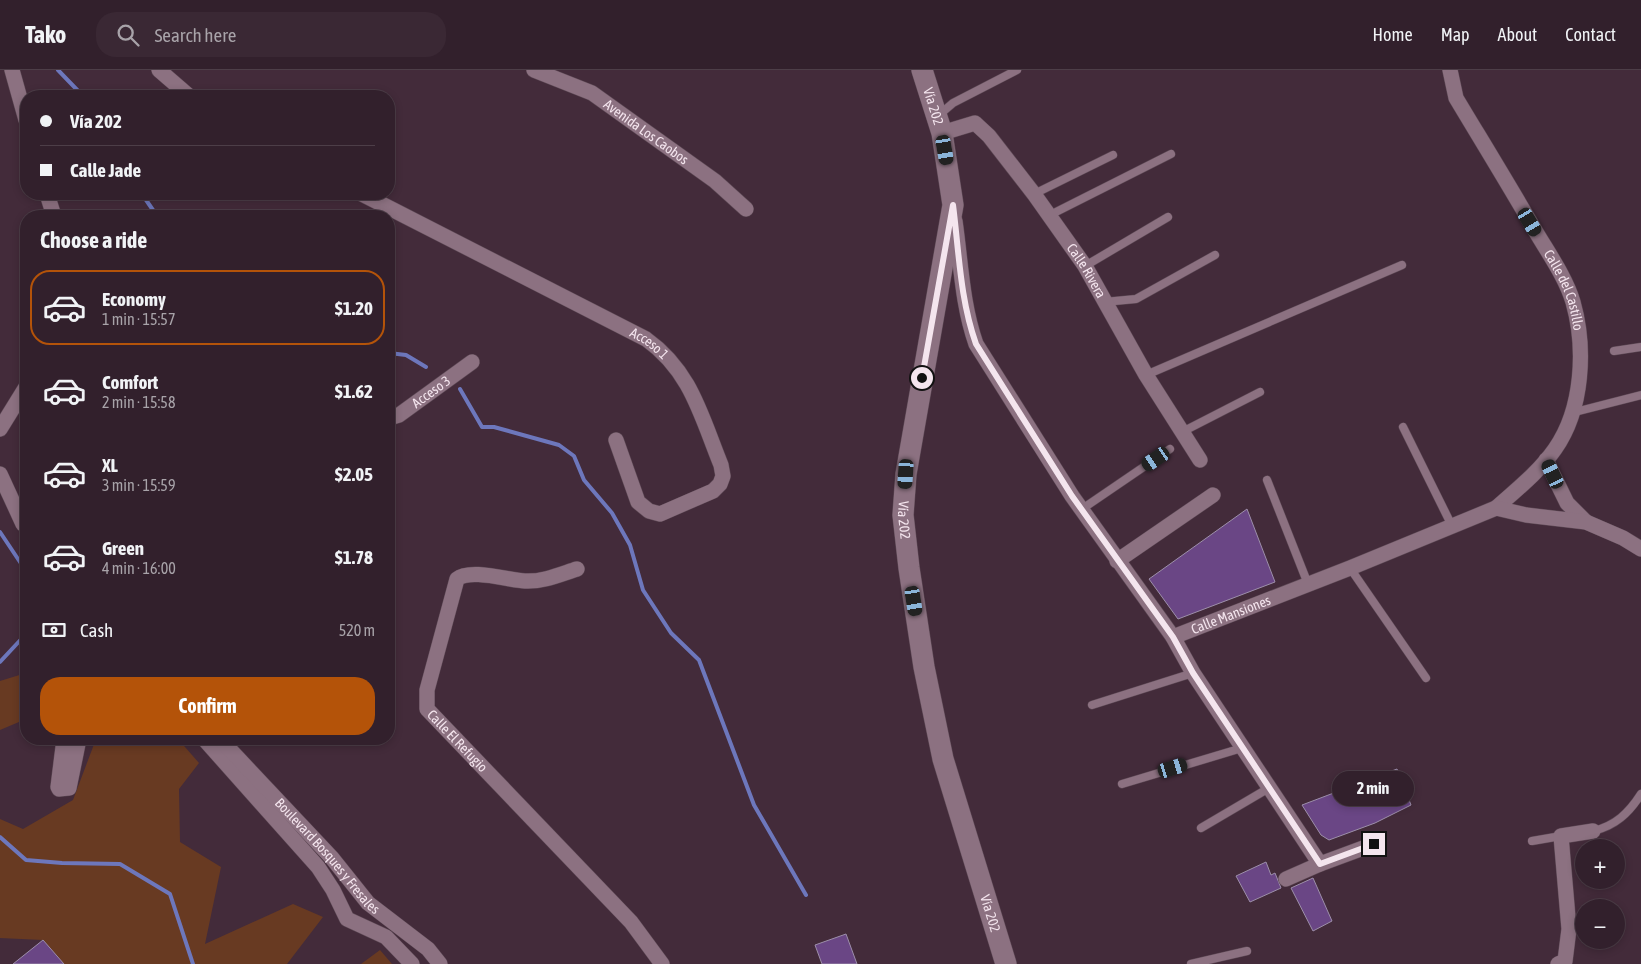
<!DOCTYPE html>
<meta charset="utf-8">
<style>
:root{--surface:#32202c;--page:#3a2834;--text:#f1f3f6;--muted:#a8a3a9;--line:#4d3e48;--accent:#b45309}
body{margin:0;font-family:"Asap Condensed",sans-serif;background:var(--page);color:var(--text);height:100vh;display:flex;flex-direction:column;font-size:19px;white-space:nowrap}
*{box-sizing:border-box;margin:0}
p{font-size:16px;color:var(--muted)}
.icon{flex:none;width:28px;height:28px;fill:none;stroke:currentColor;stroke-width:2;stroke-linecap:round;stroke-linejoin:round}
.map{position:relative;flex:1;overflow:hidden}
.details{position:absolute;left:20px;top:140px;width:375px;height:535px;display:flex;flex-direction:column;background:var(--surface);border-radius:20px;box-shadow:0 2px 8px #0003,0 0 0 1px var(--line)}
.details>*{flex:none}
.guide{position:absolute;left:20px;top:20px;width:375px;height:110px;border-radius:20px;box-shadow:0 2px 8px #0003,0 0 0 1px var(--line);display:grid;align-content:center;height:110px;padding:0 20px;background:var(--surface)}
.buttons{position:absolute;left:1575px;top:769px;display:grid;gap:10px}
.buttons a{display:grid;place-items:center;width:50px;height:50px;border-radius:50%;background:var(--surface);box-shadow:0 2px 8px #0003,0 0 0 1px var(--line);font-size:25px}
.end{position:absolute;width:22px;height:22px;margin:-11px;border:6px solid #f4e5ee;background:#111;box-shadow:0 0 0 2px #111}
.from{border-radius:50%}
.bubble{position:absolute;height:35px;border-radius:18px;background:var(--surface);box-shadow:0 2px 8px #0003,0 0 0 1px var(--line);font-size:16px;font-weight:700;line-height:35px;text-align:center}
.car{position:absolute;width:15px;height:30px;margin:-15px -8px;border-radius:6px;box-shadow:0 0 4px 1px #0007;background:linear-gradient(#222 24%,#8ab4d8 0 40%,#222 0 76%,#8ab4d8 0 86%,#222 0)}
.guide b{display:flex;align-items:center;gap:18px;height:48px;font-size:19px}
.guide b+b{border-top:1px solid var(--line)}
.guide i{width:12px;height:12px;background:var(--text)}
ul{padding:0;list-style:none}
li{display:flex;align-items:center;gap:15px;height:75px;margin:0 10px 8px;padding:0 10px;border:2px solid transparent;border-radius:20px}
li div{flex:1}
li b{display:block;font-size:19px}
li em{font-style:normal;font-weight:700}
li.current{border-color:var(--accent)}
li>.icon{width:45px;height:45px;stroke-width:1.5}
h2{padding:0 20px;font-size:22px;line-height:60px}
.pay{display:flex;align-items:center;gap:12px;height:55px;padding:0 20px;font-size:19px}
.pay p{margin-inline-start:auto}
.primary-button{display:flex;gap:10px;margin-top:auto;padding:10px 20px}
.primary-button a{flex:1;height:58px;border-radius:20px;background:var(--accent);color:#fff;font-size:20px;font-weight:700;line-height:58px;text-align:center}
header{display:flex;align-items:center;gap:30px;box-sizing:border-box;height:70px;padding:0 25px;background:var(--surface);border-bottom:1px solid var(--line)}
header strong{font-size:24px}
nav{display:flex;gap:28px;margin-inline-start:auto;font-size:18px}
.search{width:350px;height:45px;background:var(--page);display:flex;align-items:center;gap:12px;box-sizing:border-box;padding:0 18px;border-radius:20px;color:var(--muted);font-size:19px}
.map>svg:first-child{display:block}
.green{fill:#683a22}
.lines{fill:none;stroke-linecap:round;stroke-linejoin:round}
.stream{stroke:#6d77bc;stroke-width:4}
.building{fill:#6a4685;stroke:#9d8faa}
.lane-casing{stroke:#5e4a56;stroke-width:9}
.street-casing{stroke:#5e4a56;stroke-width:16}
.secondary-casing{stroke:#5e4a56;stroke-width:22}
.lane{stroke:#8c7181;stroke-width:8}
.street{stroke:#8c7181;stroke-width:15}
.secondary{stroke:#8c7181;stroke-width:21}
.route{stroke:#f4e5ee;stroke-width:6}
.labels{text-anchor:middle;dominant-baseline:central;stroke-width:4.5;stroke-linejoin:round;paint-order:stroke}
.street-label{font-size:14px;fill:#f4e5ee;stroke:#23181e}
</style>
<header>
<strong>Tako</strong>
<div class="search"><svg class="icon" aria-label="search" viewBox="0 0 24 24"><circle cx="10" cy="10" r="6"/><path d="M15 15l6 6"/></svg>Search here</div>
<nav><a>Home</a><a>Map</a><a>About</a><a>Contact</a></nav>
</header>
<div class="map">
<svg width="1641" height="894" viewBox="0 0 1641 894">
<rect width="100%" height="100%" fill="#432b3a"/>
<path class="green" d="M26,603V649L0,660V611Z
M96,669H178L199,693L179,719L180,772L221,797L205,874L293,834L323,847L287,894H64L43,870L0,868V749L23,759L73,730Z
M380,880L392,894H361Z"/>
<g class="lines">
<path class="stream" d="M58,0L83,26
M142,124L157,146
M389,283L406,285L426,297
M460,319L482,357H494L559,375L574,386L584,410L612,443L630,475L643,520L671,563L699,590L754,735L806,825
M0,462L26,501
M0,592L26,564
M0,767L26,790L62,793L120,794L170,824L193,894"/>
</g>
<path class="building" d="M1247,439L1275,512L1178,549L1149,509Z
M1397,699L1411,735L1375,753L1329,770L1321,765L1302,735Z
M1266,792L1271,805L1275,803L1281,818L1250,832L1236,806Z
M1313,808L1332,851L1313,861L1291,818Z
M846,864L857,894H822L815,875Z
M43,870L64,894H13Z"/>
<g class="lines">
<g class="lane-casing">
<path id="lane" d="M939,45L953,33L1017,0
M1034,124L1113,85
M1050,145L1171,84
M1085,196L1168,147
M1104,232L1136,229L1215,185
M1614,281L1641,277
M1146,305L1402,195
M1571,343L1641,325
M1403,357L1452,456
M1182,362L1260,322
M1267,410L1308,514
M1082,439L1170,379
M1350,498L1426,608
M1092,635L1193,603
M1122,714L1242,678
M1201,758L1269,718
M1593,761C1615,756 1629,743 1641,724
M1532,771L1561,766
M1569,859L1584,857
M1191,894L1247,881"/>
</g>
<g class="street-casing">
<g id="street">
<path d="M12,0L26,50"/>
<path d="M159,0L189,26"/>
<path id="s1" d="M534,0L592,23L715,111L746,139"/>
<path id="s2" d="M1450,0L1456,28C1483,73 1510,117 1536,162C1549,184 1566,208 1573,232C1586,278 1583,339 1555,379C1539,402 1516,420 1496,438"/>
<path id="s3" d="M942,63L975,53L989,66L1034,124L1085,196L1146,305L1200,390"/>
<path d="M47,124L54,146"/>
<path id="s4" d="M362,124L646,269C691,301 701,346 721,395L723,406L720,414L713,421L660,444L649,441L638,432L616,370"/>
<path d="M955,151C961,193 962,234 976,274L1072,426L1173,567L1193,603L1320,794L1374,774"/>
<path id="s5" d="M389,348L399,345L472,292"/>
<path d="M0,359L26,317"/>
<path d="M1546,390L1567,433L1586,452"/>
<path d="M0,404L23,454L26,455"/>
<path d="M1117,491L1213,425"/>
<path id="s6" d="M577,499C561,504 543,512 525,511C508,510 470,498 457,509L427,620V639L631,852L662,894"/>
<path id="s7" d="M1173,567L1350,498L1496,438L1526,445L1586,452L1623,468L1641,479"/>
<path d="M64,669L58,717L59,719L69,718L79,669"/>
<path d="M204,669L318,797L333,820L347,849L386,867L412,894"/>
<path id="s8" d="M220,669L332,788L368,833L428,879L440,894"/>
<path d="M1286,809L1320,794"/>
<path d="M1558,894L1565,891L1569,859L1561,766L1593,761"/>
</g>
</g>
<g class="secondary-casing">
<g id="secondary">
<path id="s9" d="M922,0L942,63L953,135L906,404L903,445L909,498L924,597L943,689L1006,894"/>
</g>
</g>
<use href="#lane" class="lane"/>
<use href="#street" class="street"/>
<use href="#secondary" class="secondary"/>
</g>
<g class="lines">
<path class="route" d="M922,308L953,135C959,182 960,229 976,274L1072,426L1173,567L1193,603L1320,794L1374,774"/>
</g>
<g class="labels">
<g class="street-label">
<text stroke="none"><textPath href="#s9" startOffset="38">Vía 202</textPath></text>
<text stroke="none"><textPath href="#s1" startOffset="129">Avenida Los Caobos</textPath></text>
<text stroke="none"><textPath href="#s3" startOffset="220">Calle Rivera</textPath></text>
<text stroke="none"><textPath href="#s2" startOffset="250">Calle del Castillo</textPath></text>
<text stroke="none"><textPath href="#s4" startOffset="324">Acceso 1</textPath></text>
<text stroke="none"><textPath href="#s5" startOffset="50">Acceso 3</textPath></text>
<text stroke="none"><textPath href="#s9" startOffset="458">Vía 202</textPath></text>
<text stroke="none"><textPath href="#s7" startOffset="62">Calle Mansiones</textPath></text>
<text stroke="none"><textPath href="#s6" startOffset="301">Calle El Refugio</textPath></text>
<text stroke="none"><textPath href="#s8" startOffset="159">Boulevard Bosques y Fresales</textPath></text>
<text stroke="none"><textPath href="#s9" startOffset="862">Vía 202</textPath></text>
</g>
</g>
</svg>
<div class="buttons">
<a>+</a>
<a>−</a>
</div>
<i class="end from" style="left:922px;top:308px"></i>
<i class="end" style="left:1374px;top:774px"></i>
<div class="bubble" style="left:1332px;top:701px;width:82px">2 min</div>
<i class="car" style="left:945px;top:80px;rotate:170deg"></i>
<i class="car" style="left:1530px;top:152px;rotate:149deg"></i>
<i class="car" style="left:1156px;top:389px;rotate:236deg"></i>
<i class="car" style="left:906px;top:404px;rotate:184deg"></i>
<i class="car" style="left:1553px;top:404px;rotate:335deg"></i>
<i class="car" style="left:914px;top:531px;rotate:171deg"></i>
<i class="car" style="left:1173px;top:698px;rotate:73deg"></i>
<div class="guide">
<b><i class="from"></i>Vía 202</b>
<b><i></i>Calle Jade</b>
</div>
<section class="details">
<h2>Choose a ride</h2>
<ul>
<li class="current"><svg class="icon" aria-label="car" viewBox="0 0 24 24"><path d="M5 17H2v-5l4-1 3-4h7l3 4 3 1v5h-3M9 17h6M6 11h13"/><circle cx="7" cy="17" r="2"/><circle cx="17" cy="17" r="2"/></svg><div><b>Economy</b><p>1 min · 15:57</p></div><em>$1.20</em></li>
<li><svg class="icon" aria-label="car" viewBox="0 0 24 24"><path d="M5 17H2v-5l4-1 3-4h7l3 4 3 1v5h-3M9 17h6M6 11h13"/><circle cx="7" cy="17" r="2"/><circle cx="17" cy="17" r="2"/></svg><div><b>Comfort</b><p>2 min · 15:58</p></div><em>$1.62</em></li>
<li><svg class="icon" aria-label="car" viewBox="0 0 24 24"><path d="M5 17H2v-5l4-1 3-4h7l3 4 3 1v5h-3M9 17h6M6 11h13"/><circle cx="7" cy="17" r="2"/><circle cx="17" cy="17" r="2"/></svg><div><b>XL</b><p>3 min · 15:59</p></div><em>$2.05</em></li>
<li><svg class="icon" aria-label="car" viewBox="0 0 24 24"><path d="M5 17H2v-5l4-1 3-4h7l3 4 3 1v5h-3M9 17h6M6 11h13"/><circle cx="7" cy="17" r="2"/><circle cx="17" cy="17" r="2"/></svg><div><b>Green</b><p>4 min · 16:00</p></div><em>$1.78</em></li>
</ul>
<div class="pay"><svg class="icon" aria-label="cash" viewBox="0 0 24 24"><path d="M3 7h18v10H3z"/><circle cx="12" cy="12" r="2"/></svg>Cash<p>520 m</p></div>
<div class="primary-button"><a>Confirm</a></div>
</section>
</div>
